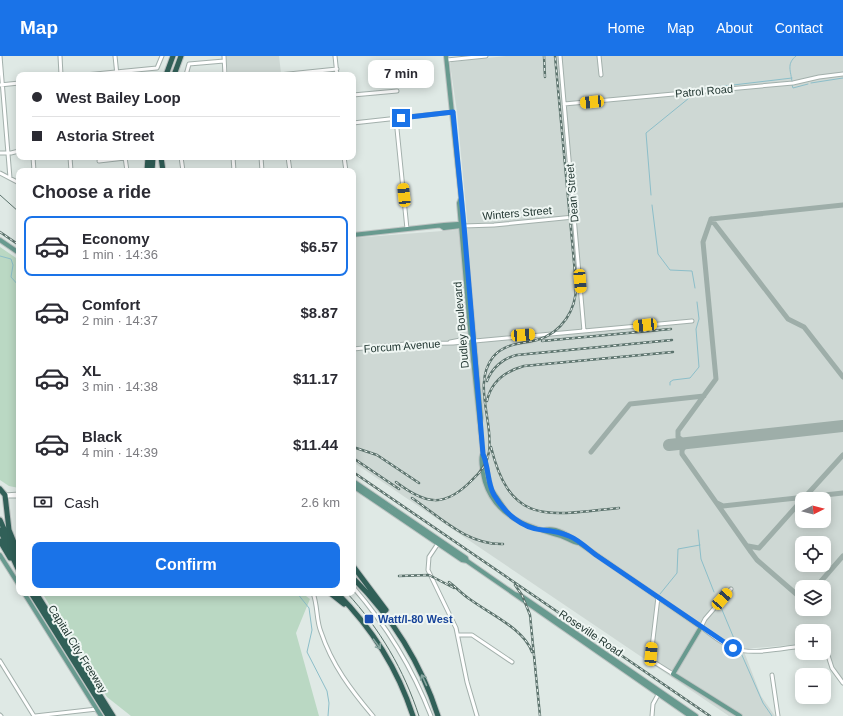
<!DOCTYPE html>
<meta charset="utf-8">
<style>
:root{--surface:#fff;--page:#f2f2f3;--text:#2b2b33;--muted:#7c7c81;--line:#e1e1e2;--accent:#1a73e8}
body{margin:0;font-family:Helvetica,sans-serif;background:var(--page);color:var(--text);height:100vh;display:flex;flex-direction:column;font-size:15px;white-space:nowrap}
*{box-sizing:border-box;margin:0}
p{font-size:13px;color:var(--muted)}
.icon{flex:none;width:22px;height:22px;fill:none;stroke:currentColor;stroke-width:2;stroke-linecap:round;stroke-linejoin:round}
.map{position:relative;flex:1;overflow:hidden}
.drawer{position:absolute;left:16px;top:112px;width:340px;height:428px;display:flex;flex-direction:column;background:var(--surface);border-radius:8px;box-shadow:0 2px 10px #0003}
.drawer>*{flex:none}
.banner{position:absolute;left:16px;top:16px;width:340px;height:88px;border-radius:8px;box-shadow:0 2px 10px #0003;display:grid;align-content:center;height:88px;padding:0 16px;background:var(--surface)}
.needle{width:26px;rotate:84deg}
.controls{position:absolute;left:795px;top:436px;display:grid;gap:8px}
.controls a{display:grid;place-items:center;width:36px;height:36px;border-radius:8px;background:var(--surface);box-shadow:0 2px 10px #0003;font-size:20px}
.end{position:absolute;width:18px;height:18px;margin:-9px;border:5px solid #1a73e8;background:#fff;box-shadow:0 0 0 2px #fff}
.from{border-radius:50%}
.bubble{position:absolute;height:28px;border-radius:8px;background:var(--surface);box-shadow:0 2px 10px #0003;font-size:13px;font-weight:700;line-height:28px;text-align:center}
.car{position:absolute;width:12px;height:24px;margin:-12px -6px;border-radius:5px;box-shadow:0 0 3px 1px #0007;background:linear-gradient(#f5c518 24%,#345 0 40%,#f5c518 0 76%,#345 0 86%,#f5c518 0)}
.banner b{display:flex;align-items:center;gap:14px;height:38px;font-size:15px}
.banner b+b{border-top:1px solid var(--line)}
.banner i{width:10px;height:10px;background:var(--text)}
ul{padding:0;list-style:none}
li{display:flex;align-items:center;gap:12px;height:60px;margin:0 8px 6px;padding:0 8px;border:2px solid transparent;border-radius:8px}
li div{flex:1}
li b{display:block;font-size:15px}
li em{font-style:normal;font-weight:700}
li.on{border-color:var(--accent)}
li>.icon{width:36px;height:36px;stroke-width:1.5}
h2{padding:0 16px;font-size:18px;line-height:48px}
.pay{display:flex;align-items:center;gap:10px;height:44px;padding:0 16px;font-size:15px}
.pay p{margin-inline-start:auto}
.cta{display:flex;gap:8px;margin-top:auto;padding:8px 16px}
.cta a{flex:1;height:46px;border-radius:8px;background:var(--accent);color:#fff;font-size:16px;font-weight:700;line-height:46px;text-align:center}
header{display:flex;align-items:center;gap:24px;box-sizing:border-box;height:56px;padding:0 20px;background:var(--accent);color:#fff}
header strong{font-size:19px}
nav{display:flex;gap:22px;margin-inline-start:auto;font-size:14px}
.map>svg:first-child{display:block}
.built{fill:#ced8d4;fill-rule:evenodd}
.green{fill:#bad8c3}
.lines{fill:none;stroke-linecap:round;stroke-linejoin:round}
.stream{stroke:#8cbec9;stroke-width:1}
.taxiway{stroke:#9eaea9;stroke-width:5}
.runway{stroke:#9eaea9;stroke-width:12}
.minor-casing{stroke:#a3b0ac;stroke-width:5}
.major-casing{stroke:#bdc3c2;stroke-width:6}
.highway-casing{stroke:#bdc3c2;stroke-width:7}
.minor{stroke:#fff;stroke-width:3}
.major{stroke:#689a8f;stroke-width:4}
.highway{stroke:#316058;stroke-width:5}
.tram{stroke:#5c736d;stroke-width:1}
.rail-casing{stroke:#5c736d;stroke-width:2.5}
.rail{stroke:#eff6f3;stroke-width:1;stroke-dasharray:3;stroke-linecap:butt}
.oneway{stroke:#86a49e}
.route{stroke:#1a73e8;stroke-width:5}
.transit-dot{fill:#1a4fb4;stroke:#eff6f3;stroke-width:1.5}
.labels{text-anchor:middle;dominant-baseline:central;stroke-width:4;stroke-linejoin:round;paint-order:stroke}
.street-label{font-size:11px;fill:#223732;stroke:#eff6f3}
.transit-label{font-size:11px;font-weight:bold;fill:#164399;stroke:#eff6f3;text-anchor:start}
</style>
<header>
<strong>Map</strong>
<nav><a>Home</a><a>Map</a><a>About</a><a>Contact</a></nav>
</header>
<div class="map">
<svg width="843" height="660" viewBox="0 0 843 660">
<rect width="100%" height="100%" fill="#dfe9e5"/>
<path class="built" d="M226,0H279L281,17L228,19Z
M506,0H843V624L834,613L829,601L827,586H824V575H802V588L743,593L761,640L775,660H729L353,406V182L468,173L457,56L450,8L451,6ZM802,443H824V465H802ZM802,487H824V509H802ZM802,531H824V553H802Z"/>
<path class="green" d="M0,191L19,204V432L9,430L0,424Z
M47,537H302L310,543L296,577L319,660H131L107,641L44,540Z"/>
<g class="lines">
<path class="stream" d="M792,26C791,15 786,8 796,0
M811,27L843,22
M792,29L793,32L808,28
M700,34L708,32L792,22
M651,139L646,77L694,38
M652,149L658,198L670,214L692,215L695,232
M0,200L11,203L13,209L11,221L19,230
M670,329V326L673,324L690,322L699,311L696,273L699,263L697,246
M698,474L701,503L714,536
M297,537L309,552L312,574L307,596L327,635L329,647L328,660
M660,538L677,517L678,493L700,489
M720,549L738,592
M741,597L763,647L772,660"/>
<path class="taxiway" d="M711,163L788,263L804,271L843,321
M711,163L843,149
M685,387L678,381V375L716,323L703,186L711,163
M687,387L682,394V398L751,496L757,504L802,543
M591,396L630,348L704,340
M804,442L843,399
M717,447L723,450L843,437
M748,490L759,492L802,444
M816,531L843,500"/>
<path class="runway" d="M669,389L843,370"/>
<g class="minor-casing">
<path id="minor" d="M0,0L10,122
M60,0L61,19
M115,0L117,19
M224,0L225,19
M335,0L337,19
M560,0L584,275
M599,0L601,19
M447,4L486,0
M85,19L157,12L162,0
M186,19L189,8L224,5
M279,19L337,13
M0,29L19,27
M353,39L397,35
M564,48L793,27L819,21L843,18
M396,63L407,173
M353,67L453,56
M0,97H11L19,95
M33,101L34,115
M70,101L71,115
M125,101L127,115
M181,101L183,115
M233,101L234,115
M261,101L262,115
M288,101L290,115
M344,101L346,115
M99,105L125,102
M0,117L19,127
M463,170L494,169L574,161
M450,286L466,283L469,284
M353,293L406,288L453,287L692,265
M5,439L19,438
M7,440H19
M439,486L429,501L428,514L456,572L467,626L477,660
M353,531C387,570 412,611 431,660
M731,533L705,563L701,571C712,579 723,589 736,593C752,599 784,592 802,590
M313,537C318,550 316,564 321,576C332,609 351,634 373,660
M658,541L651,600L654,606L673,618
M458,579H472L512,606
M824,587L832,612L843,627
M0,605L34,660
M772,619L778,660
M0,659L1,660
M35,660L97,653
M652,660L653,648L659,637"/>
</g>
<g class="major-casing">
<path id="major" d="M446,0L461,142L459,147L471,284L483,398L491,433L509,459
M461,143L481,362L480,367
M441,170L444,172L461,170
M353,179L444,169L458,168L460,170
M0,184L19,197
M482,399C480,407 483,418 485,426C496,462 529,471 561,480C567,482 572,486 578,487
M353,425L466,502L467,505L690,660
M353,430L462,504L467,505
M544,474C557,470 572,482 582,489L701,571L673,618L740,660
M0,499L19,529
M24,537L101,660
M515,538L523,541L696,660"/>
</g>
<g class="highway-casing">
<path id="highway" d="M166,19L173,0
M174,19L181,0
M161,101L163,115
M147,115L148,101
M152,115L153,101
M0,433L5,439L9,474L19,499
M0,464L19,506
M0,474L19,515
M0,485L10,502
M353,510L386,554
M353,522C392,561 421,607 438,660
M31,537L108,660
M36,537L113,660
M330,537L344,548
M337,537C371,571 398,614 413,660"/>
</g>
<use href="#minor" class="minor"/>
<use href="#major" class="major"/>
<use href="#highway" class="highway"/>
<path class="tram" d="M0,139L19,156
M347,537C380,573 404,614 419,660"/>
<g class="rail-casing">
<path id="rail" d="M544,0L545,21
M0,176L19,189
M542,285L671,273
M487,325C492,312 503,302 517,299L672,284
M487,345C491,326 506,315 524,310L673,296
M353,391L377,399L419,427
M491,391C511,473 551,458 619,452
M353,402L399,433
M353,416L710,660
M396,426C426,449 445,452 472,424C481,416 487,408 489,396C494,366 472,328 493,301C505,287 521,288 537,284C562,277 577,253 576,228L555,0
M412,442C440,461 467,489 503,488
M399,520L429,519L454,532
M449,526C457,532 463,539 471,544C490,558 524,573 532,596
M515,529L522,539L530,559L540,660"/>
</g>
<use href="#rail" class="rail"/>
</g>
<defs><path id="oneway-shaft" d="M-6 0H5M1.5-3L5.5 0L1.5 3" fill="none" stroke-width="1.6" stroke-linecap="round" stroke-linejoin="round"/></defs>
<g class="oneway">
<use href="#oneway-shaft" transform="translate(377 588) rotate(54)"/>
<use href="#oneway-shaft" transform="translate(424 624) rotate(-115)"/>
</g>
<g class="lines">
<path class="route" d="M401,62L453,56L464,170L483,398C489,412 487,426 494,439C504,456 522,473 543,474C552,475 560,476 569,480C579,484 588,493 596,499L733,592"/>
</g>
<rect class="transit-dot" x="364" y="558" width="10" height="10" rx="2"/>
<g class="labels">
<g class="street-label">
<text transform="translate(704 35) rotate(-5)">Patrol Road</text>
<text transform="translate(572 137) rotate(-95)">Dean Street</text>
<text transform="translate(517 157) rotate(-5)">Winters Street</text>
<text transform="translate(461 269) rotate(-95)">Dudley Boulevard</text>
<text transform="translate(402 290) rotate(-4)">Forcum Avenue</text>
<text transform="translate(591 577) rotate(34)">Roseville Road</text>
<text transform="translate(78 593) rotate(58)">Capital City Freeway</text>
</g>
<g class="transit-label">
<text x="378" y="563">Watt/I-80 West</text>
</g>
</g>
</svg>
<div class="controls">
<a><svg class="needle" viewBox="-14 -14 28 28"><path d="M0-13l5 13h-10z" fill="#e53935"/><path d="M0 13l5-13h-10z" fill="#7c7c81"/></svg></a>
<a><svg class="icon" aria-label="locate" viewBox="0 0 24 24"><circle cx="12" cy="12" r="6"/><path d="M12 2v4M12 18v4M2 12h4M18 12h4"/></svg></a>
<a><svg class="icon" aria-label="layers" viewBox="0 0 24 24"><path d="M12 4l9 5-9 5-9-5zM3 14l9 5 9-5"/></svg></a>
<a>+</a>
<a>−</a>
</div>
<i class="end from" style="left:733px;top:592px"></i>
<i class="end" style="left:401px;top:62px"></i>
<div class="bubble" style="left:368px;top:4px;width:66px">7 min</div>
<i class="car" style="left:592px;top:46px;rotate:264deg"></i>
<i class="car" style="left:404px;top:139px;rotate:354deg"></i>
<i class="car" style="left:580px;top:225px;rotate:175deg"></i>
<i class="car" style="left:645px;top:269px;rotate:264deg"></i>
<i class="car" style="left:523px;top:279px;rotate:86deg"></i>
<i class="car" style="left:722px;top:543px;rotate:41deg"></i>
<i class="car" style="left:651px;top:598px;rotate:5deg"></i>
<div class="banner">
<b><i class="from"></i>West Bailey Loop</b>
<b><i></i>Astoria Street</b>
</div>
<section class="drawer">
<h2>Choose a ride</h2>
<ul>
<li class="on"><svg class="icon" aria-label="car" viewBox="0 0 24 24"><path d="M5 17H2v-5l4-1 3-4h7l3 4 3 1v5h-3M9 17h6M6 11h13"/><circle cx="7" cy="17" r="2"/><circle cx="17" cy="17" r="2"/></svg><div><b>Economy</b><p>1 min · 14:36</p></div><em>$6.57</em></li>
<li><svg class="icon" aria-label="car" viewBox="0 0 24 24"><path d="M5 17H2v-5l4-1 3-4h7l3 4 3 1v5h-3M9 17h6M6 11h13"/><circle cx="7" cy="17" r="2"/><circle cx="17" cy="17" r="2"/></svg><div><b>Comfort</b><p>2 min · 14:37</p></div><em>$8.87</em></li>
<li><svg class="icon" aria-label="car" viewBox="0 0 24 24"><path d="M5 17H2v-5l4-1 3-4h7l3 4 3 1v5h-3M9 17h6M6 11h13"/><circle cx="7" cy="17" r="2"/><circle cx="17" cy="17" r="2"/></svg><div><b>XL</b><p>3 min · 14:38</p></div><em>$11.17</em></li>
<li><svg class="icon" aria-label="car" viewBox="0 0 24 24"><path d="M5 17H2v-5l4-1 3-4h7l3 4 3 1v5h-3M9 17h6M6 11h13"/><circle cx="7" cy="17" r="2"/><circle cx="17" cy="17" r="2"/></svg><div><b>Black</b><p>4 min · 14:39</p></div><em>$11.44</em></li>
</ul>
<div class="pay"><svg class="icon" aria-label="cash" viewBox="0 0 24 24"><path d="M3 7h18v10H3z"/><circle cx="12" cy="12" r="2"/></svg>Cash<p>2.6 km</p></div>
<div class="cta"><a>Confirm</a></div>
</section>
</div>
